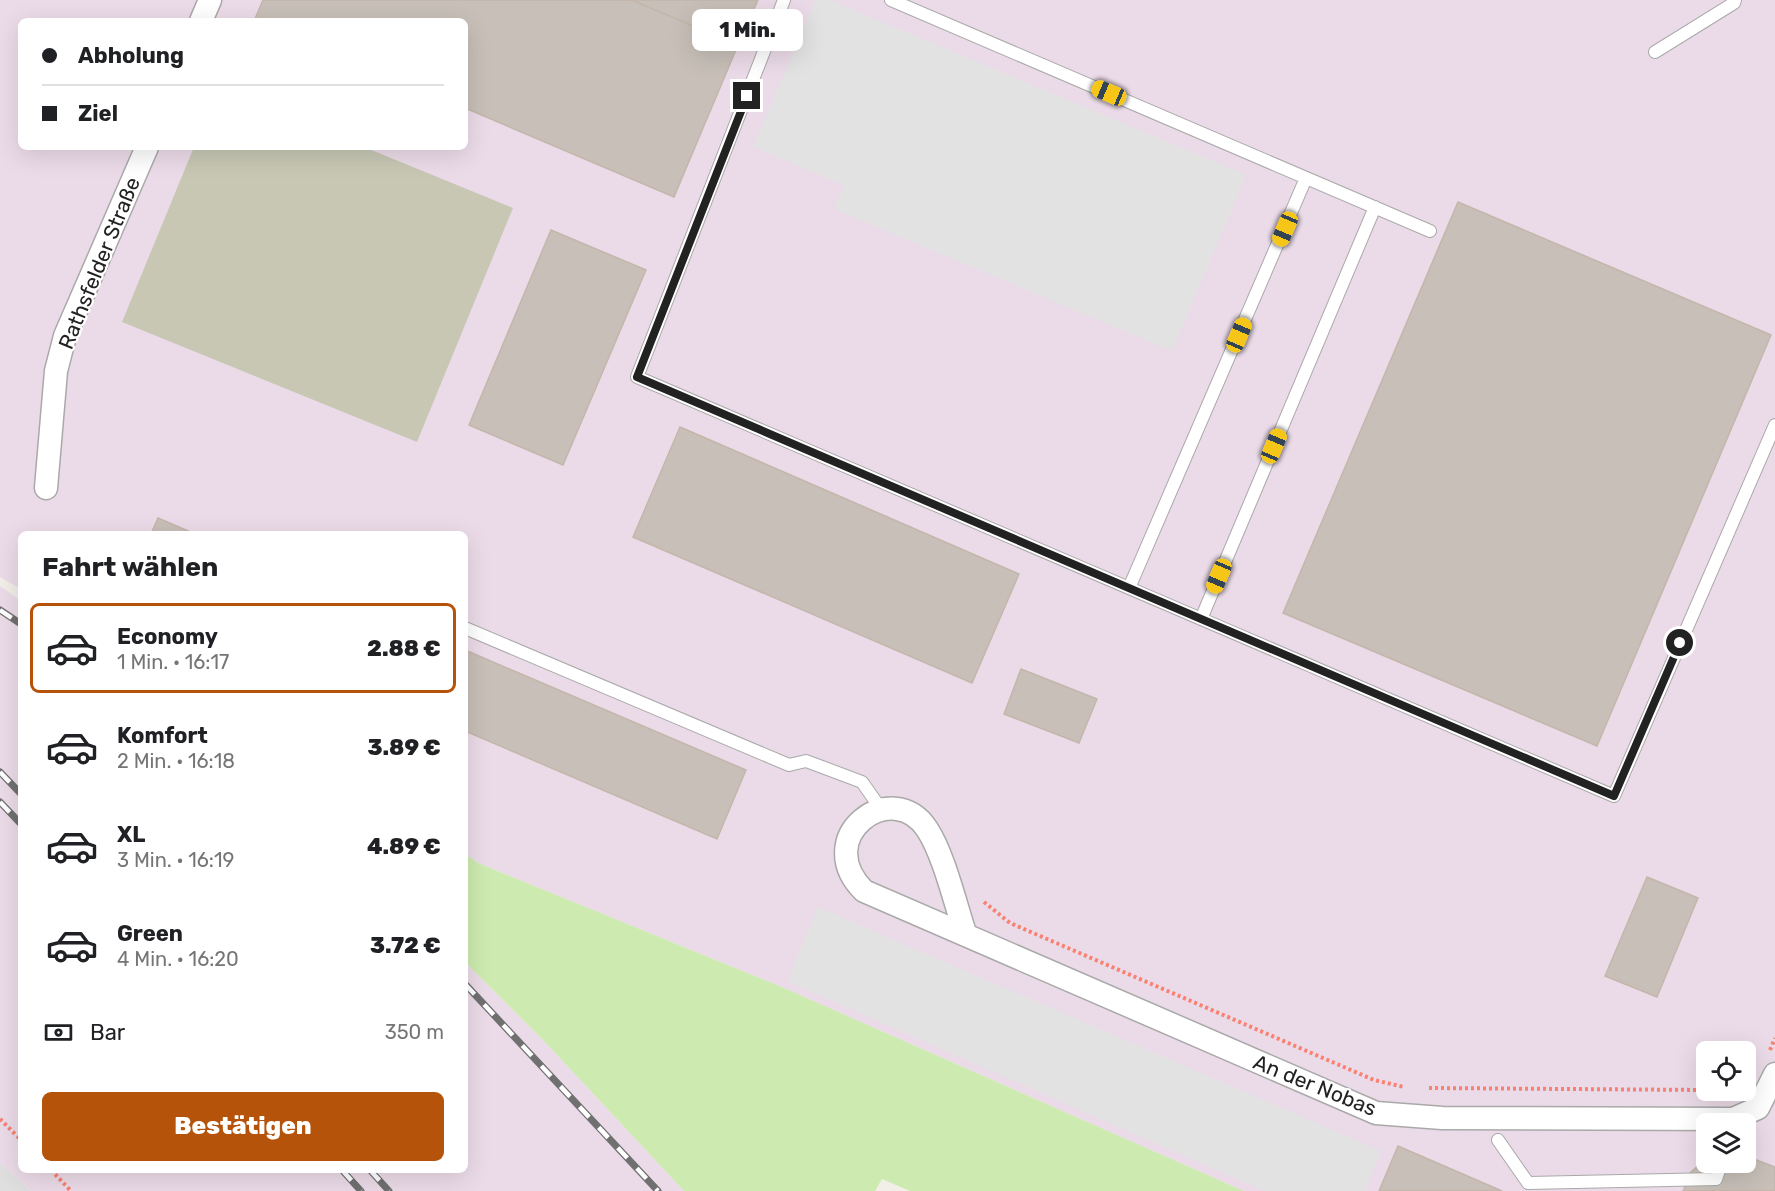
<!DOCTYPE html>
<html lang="de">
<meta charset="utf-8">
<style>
:root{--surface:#fff;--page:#f6f6f6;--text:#202124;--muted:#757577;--line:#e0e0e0;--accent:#b45309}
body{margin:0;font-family:Rubik,sans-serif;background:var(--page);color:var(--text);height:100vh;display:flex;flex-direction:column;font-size:22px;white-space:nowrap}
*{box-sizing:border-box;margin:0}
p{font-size:20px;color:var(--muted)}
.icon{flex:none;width:33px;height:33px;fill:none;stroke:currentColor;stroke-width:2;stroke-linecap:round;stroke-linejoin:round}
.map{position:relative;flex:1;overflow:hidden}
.panel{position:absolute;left:18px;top:531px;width:450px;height:642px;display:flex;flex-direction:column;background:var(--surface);border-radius:9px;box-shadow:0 6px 24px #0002}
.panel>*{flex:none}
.banner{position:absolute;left:18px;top:18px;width:450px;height:132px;border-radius:9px;box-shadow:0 6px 24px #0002;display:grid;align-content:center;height:132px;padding:0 24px;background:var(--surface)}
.buttons{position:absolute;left:1696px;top:1041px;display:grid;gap:12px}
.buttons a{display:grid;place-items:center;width:60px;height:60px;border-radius:9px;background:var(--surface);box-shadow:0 6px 24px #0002;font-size:30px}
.end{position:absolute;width:27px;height:27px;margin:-14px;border:8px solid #222;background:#fff;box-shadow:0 0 0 3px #fff}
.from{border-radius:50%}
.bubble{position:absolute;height:42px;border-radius:9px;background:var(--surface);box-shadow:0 6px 24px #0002;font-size:20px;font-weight:800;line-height:42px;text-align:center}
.car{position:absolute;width:18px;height:36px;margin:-18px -9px;border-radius:8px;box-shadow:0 0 4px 2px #0007;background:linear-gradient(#f5c518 24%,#345 0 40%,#f5c518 0 76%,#345 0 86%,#f5c518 0)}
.banner b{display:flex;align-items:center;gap:21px;height:57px;font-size:22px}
.banner b+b{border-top:2px solid var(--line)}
.banner i{width:15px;height:15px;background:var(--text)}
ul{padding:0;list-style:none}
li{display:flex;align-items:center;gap:18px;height:90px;margin:0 12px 9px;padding:0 12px;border:3px solid transparent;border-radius:9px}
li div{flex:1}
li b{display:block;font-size:22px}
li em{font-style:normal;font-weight:800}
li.current{border-color:var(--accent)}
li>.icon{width:54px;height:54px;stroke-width:1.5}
h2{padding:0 24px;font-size:27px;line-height:72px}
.pay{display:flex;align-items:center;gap:15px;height:66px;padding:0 24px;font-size:22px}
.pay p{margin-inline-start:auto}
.cta{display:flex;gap:12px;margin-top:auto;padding:12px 24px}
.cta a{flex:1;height:69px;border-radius:9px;background:var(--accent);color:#fff;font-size:24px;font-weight:800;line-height:69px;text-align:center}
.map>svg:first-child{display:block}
.residential{fill:#e0dfdf}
.industrial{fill:#ebdbe8;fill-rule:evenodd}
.construction{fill:#c7c7b4}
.grass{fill:#cdebb0}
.parking{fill:#e2e2e2}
.building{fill:#c7bfb8;stroke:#c4b6ab;stroke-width:1.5}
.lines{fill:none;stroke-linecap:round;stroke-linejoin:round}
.lane-casing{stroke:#a9a9a9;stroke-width:14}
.street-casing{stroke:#a9a9a9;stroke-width:25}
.path{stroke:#fa8072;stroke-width:4;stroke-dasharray:3 3;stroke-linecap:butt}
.lane{stroke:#fff;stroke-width:12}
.street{stroke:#fff;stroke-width:22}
.rail-casing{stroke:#707070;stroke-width:7}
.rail{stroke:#fff;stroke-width:4.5;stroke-dasharray:14;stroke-linecap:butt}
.route{stroke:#222;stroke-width:8}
.labels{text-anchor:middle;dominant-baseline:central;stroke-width:4.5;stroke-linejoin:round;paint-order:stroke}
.street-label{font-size:21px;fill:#222;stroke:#fff}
</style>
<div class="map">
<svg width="1775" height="1191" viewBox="0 0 1775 1191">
<rect width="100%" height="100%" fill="#f2efe9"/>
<path class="residential" d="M0,1163L31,1191H0Z"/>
<path class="industrial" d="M0,0H1775V1191H1244L784,988L478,863L465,854V534H21V589L0,577ZM21,21H465V147H21ZM1707,1052H1746V1090H1707ZM1707,1124H1746V1162H1707Z
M0,586L21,601V1170H465V962L544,1041L684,1191H31L0,1163Z"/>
<path class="construction" d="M194,147H364L513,208L417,442L122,322Z"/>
<path class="grass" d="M465,854L478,863L784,988L1244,1191H910L882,1179L875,1191H684L544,1041L465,962Z"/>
<path class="parking" d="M815,0H830L1246,175L1172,351L834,209L844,185L753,147Z
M818,907L1381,1151L1365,1191H1264L787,981Z"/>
<path class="building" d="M263,0H632L738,45L674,197L465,108V21H259L255,19Z
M632,0H758L738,45Z
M1458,202L1771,335L1597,746L1283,613Z
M551,230L646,270L563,465L469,425Z
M680,427L1019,574L972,683L633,537Z
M158,518L195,534H151Z
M465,650L746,770L717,839L465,731Z
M1021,669L1097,699L1079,743L1004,714Z
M1647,877L1698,898L1657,997L1605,976Z
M1398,1146L1502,1191H1379Z
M1746,1156L1775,1167V1191H1683L1691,1172L1707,1158V1162H1746Z"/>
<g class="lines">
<g class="lane-casing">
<path id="lane" d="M784,0L637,377L1614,796L1775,425
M891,0L1430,231
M1655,52L1734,3L1735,0
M1129,588L1306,178
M1201,619L1375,207
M465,628L789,765L806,761L862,782L881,809
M1498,1140L1528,1183L1716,1179L1722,1162"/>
</g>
<g class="street-casing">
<path id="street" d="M201,21L210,0
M46,488L56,371L65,336L147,147
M965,933C955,903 944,855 927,829C892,776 810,837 864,891L1376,1113L1442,1118L1733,1119L1758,1108L1775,1074"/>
</g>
<path class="path" d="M984,902L1010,923L1374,1080L1404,1087
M1770,1050L1775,1038
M1429,1088L1707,1090
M0,1119L21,1140
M51,1170L71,1191"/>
<use href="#lane" class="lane"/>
<use href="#street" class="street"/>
<g class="rail-casing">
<path id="rail" d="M0,610L21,624
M0,772L21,794
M0,802L21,824
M465,984L658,1191
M342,1170L361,1191
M370,1170L389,1191"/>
</g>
<use href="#rail" class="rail"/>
</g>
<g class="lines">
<path class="route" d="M747,96L637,377L1614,796L1680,643"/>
</g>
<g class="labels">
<g class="street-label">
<text transform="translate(99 263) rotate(-68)">Rathsfelder Straße</text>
<text transform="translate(1315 1085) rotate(22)">An der Nobas</text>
</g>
</g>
</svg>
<div class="buttons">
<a><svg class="icon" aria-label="locate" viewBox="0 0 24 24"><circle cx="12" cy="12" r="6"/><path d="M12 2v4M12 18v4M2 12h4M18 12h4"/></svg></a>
<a><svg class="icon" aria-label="layers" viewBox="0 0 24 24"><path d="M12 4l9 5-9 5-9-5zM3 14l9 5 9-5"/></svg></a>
</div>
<i class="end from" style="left:1680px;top:643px"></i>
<i class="end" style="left:747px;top:96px"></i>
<div class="bubble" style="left:692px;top:9px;width:111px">1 Min.</div>
<i class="car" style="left:1109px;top:93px;rotate:293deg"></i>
<i class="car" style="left:1285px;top:229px;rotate:203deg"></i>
<i class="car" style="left:1239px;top:335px;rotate:23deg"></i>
<i class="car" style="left:1274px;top:446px;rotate:23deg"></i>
<i class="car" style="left:1219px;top:576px;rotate:203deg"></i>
<div class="banner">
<b><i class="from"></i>Abholung</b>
<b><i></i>Ziel</b>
</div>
<section class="panel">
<h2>Fahrt wählen</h2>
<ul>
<li class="current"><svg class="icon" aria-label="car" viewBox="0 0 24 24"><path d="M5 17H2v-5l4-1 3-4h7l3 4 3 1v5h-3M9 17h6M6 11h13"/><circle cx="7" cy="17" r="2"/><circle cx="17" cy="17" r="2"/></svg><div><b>Economy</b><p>1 Min. · 16:17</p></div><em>2.88 €</em></li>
<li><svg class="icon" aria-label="car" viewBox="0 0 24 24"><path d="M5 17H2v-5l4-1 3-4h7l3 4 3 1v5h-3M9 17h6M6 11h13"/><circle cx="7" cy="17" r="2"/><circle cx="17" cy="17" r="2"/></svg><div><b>Komfort</b><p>2 Min. · 16:18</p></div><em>3.89 €</em></li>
<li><svg class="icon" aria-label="car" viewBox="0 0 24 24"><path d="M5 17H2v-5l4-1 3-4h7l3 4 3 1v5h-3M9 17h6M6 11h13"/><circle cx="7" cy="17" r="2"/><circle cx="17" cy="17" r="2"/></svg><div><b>XL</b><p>3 Min. · 16:19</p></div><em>4.89 €</em></li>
<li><svg class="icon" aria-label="car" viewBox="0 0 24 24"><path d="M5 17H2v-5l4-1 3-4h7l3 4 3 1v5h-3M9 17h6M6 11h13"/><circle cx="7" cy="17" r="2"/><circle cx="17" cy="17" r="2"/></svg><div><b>Green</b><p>4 Min. · 16:20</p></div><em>3.72 €</em></li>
</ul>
<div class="pay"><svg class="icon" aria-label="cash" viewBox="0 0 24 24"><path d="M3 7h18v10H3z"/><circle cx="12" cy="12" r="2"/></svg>Bar<p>350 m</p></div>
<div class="cta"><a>Bestätigen</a></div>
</section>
</div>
